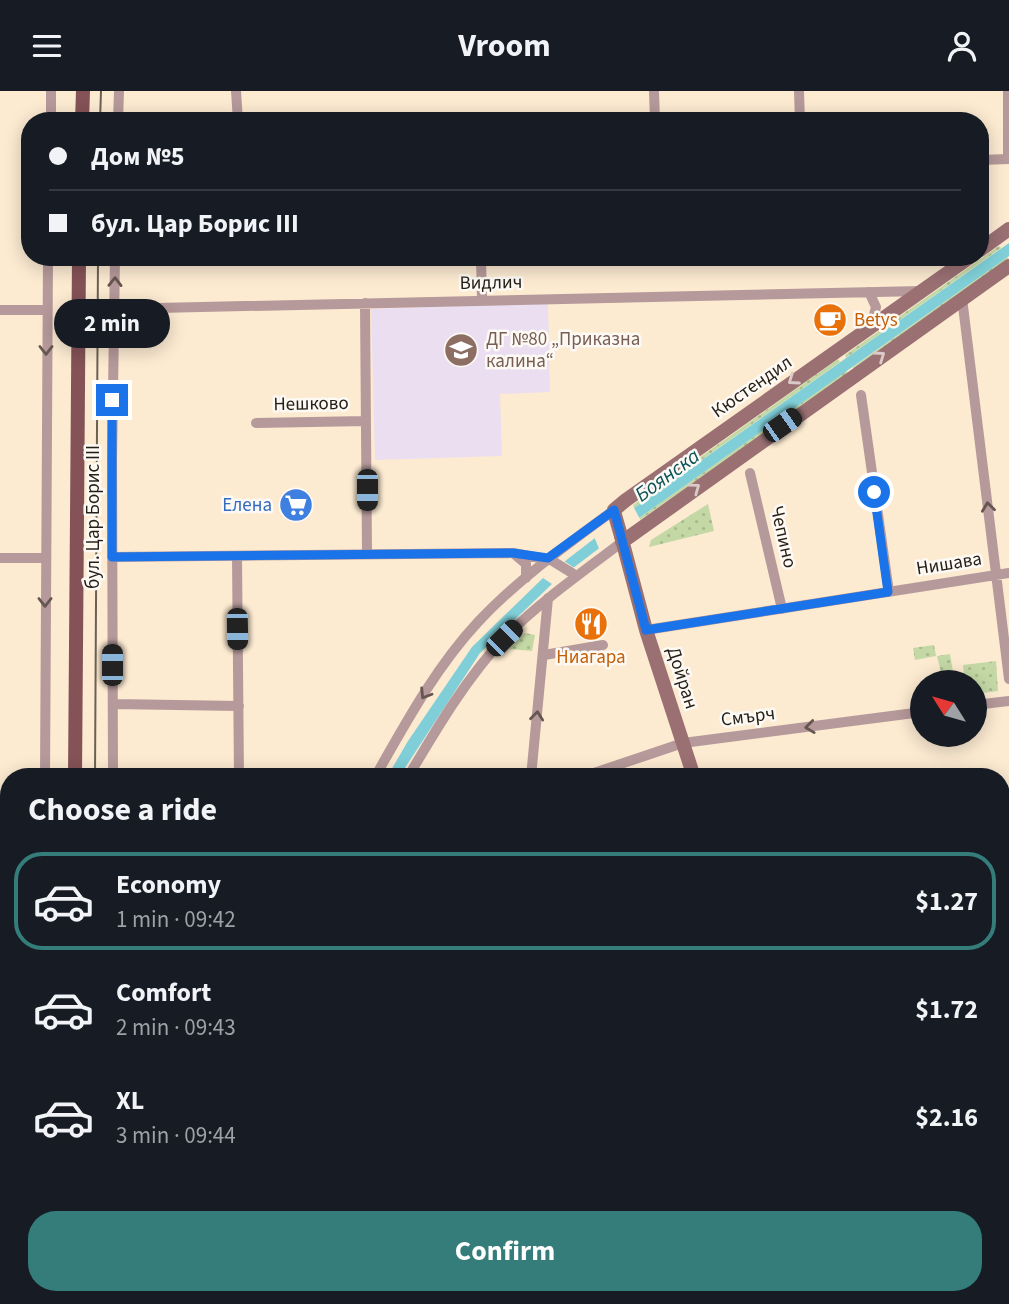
<!DOCTYPE html>
<meta charset="utf-8">
<style>
:root{--surface:#171b24;--page:#20242c;--text:#f1f3f6;--muted:#9ea1a6;--line:#363941;--accent:#347d7b}
body{margin:0;font-family:"Source Sans 3",sans-serif;background:var(--page);color:var(--text);height:100vh;display:flex;flex-direction:column;font-size:26px;white-space:nowrap}
*{box-sizing:border-box;margin:0}
p{font-size:23px;color:var(--muted)}
.icon{flex:none;width:38px;height:38px;fill:none;stroke:currentColor;stroke-width:2;stroke-linecap:round;stroke-linejoin:round}
.map{position:relative;flex:1;overflow:hidden}
.side{position:absolute;left:0px;top:677px;width:1010px;height:537px;display:flex;flex-direction:column;background:var(--surface);border-radius:28px 28px 0 0;box-shadow:0 4px 18px #0003}
.side>*{flex:none}
.hud{position:absolute;left:21px;top:21px;width:968px;height:154px;border-radius:28px;box-shadow:0 4px 18px #0003;display:grid;align-content:center;height:154px;padding:0 28px;background:var(--surface)}
.needle{width:46px;rotate:307deg}
.tools{position:absolute;left:910px;top:579px;display:grid;gap:14px}
.tools a{display:grid;place-items:center;width:77px;height:77px;border-radius:50%;background:var(--surface);box-shadow:0 4px 18px #0003;font-size:35px}
.end{position:absolute;width:32px;height:32px;margin:-16px;border:9px solid #1a73e8;background:#fff;box-shadow:0 0 0 4px #fff}
.from{border-radius:50%}
.bubble{position:absolute;height:49px;border-radius:24px;background:var(--surface);box-shadow:0 4px 18px #0003;font-size:23px;font-weight:700;line-height:49px;text-align:center}
.car{position:absolute;width:21px;height:42px;margin:-21px -10px;border-radius:9px;box-shadow:0 0 5px 2px #0007;background:linear-gradient(#222 24%,#8ab4d8 0 40%,#222 0 76%,#8ab4d8 0 86%,#222 0)}
.hud b{display:flex;align-items:center;gap:24px;height:66px;font-size:26px}
.hud b+b{border-top:2px solid var(--line)}
.hud i{width:18px;height:18px;background:var(--text)}
ul{padding:0;list-style:none}
li{display:flex;align-items:center;gap:21px;height:98px;margin:0 14px 10px;padding:0 14px;border:4px solid transparent;border-radius:28px}
li div{flex:1}
li b{display:block;font-size:26px}
li em{font-style:normal;font-weight:700}
li.on{border-color:var(--accent)}
li>.icon{width:63px;height:63px;stroke-width:1.5}
h2{padding:0 28px;font-size:32px;line-height:84px}
.primary-button{display:flex;gap:14px;margin-top:auto;padding:14px 28px}
.primary-button a{flex:1;height:80px;border-radius:28px;background:var(--accent);color:#fff;font-size:28px;font-weight:700;line-height:80px;text-align:center}
header{display:flex;justify-content:space-between;align-items:center;height:91px;padding:0 28px;background:var(--surface);font-size:32px;font-weight:700}
.map>svg:first-child{display:block}
.education{fill:#ebdef1}
.grass{fill:url(#grass-dots)}
.forest{fill:url(#forest-crowns)}
.water{fill:#80cfd8}
.pier{fill:#fcead1}
.lines{fill:none;stroke-linecap:round;stroke-linejoin:round}
.secondary-tunnel{stroke:#d1c1ac;stroke-width:14;stroke-dasharray:14 7;stroke-linecap:butt}
.street{stroke:#b6999a;stroke-width:10}
.secondary{stroke:#9a7073;stroke-width:14}
.primary{stroke:#845257;stroke-width:14}
.tram{stroke:#6b6153;stroke-width:2}
.street-bridge{stroke:#b6999a;stroke-width:10}
.secondary-bridge{stroke:#9a7073;stroke-width:14}
.oneway{stroke:#665651}
.oneway2{stroke:#dacac8}
.route{stroke:#1a73e8;stroke-width:9}
.labels{text-anchor:middle;dominant-baseline:central;stroke-width:5;stroke-linejoin:round;paint-order:stroke}
.street-label{font-size:19px;fill:#251f16;stroke:#fdfaf5}
.food-label{font-size:19px;fill:#c56008;stroke:#fdfaf5;text-anchor:start}
.education-label{font-size:19px;fill:#785e54;stroke:#fdfaf5;text-anchor:start}
.shop-label{font-size:19px;fill:#366cbe;stroke:#fdfaf5;text-anchor:end}
.water-label{font-size:21px;font-style:italic;fill:#0b5359;stroke:#fdfaf5}
</style>
<header><svg class="icon" aria-label="menu" viewBox="0 0 24 24"><path d="M4 6h16M4 12h16M4 18h16"/></svg>Vroom<svg class="icon" aria-label="person" viewBox="0 0 24 24"><circle cx="12" cy="8" r="4"/><path d="M4 21q1-7 8-7t8 7"/></svg></header>
<div class="map">
<svg width="1009" height="1213" viewBox="0 0 1009 1213">
<defs>
<pattern id="grass-dots" width="8" height="8" patternUnits="userSpaceOnUse" patternTransform="scale(1.75)"><rect width="8" height="8" fill="#c4d8a5"/><path d="M2 2h.1M6 6h.1" fill="none" stroke="#a8b98d" stroke-width="1.8" stroke-linecap="round"/></pattern>
<pattern id="forest-crowns" width="20" height="18" patternUnits="userSpaceOnUse" patternTransform="scale(1.75)"><rect width="20" height="18" fill="#9cb079"/><path d="M2 6a3 3 0 1 1 6 0M12 15a3 3 0 1 1 6 0" fill="none" stroke="#7f8f62"/></pattern>
</defs>
<rect width="100%" height="100%" fill="#fcead1"/>
<path class="education" d="M548,212L550,301L500,303L502,365L375,369L371,218Z"/>
<path class="grass" d="M999,155L1001,157L846,267L845,264Z
M1007,166L1009,169L854,279L853,276Z
M838,268L840,271L634,417L633,414Z
M846,280L849,283L640,429L639,427Z
M708,413L714,440L649,456L651,449Z
M525,542L535,544L532,560L509,558Z
M934,554L936,565L915,569L913,557Z
M950,563L954,586L964,584L963,574L996,570L998,600L975,603V592L943,590L937,565Z
M0,780H9V862L0,863Z"/>
<path class="forest" d="M1009,1176V1213H986L984,1206H1001V1177Z"/>
<path class="water" d="M1009,152V165L639,427L552,493L480,562L399,686H387L408,650L472,556L543,487L634,417Z"/>
<path class="pier" d="M632,413L641,430L600,460L593,443Z
M561,468L576,478L555,495L540,485Z"/>
<g class="lines">
<path class="secondary-tunnel" d="M88,1213L120,1207"/>
<path class="street" d="M236,0L238,30
M654,0L655,30
M799,0L800,30
M51,30V0
M118,30L119,0
M1008,68V0
M980,69L1009,68
M481,166L482,209
M869,201L876,216L871,236
M962,207L1009,588
M365,212L367,463
M114,218L922,200
M0,219H47
M861,304L889,501
M256,332L366,330
M750,382L782,518
M513,462L526,473V487
M237,465L239,686
M112,466L513,462L551,469
M0,467H46
M646,539L1009,482
M544,564L603,554
M113,613L239,615
M975,614L1009,610
M45,686L48,166
M113,686L112,369L115,166
M375,686C405,633 436,576 478,531C518,488 567,454 614,419
M408,686C437,637 467,586 506,545C541,510 583,481 622,451
M531,686L548,507
M582,686L683,652L922,621
M1001,739L1009,737
M0,774H9
M1001,827L1009,826
M0,866H9
M1001,925L1009,923
M0,1025H9
M113,1206V1213
M281,1206L283,1213
M407,1206L410,1213
M18,1213L53,1206
M165,1213L210,1206"/>
<path class="secondary" d="M980,159L1009,138
M615,424L614,419L626,409L970,166
M621,445L646,539L694,686
M622,451L1009,175
M1001,1061L1009,1059
M865,1206L868,1213
M120,1207L128,1206"/>
<path class="primary" d="M82,30L83,0
M75,686L79,166
M76,1206V1213"/>
<path class="tram" d="M100,30L101,0
M95,686L98,166
M103,1206V1213"/>
<path class="street-bridge" d="M551,469L572,482"/>
<path class="secondary-bridge" d="M615,424L621,445"/>
</g>
<defs><path id="oneway-chevron" d="M-2-3.5L2.5 0L-2 3.5" fill="none" stroke-width="1.6" stroke-linecap="round" stroke-linejoin="round" transform="scale(1.75)"/></defs>
<g class="oneway">
<use href="#oneway-chevron" transform="translate(115 191) rotate(-89)"/>
<use href="#oneway-chevron" transform="translate(46 259) rotate(90)"/>
<use href="#oneway-chevron" transform="translate(988 416) rotate(-97)"/>
<use href="#oneway-chevron" transform="translate(45 511) rotate(90)"/>
<use href="#oneway-chevron" transform="translate(425 603) rotate(122)"/>
<use href="#oneway-chevron" transform="translate(537 625) rotate(-84)"/>
<use href="#oneway-chevron" transform="translate(810 636) rotate(173)"/>
</g>
<g class="oneway2">
<use href="#oneway-chevron" transform="translate(880 265) rotate(-35)"/>
<use href="#oneway-chevron" transform="translate(793 289) rotate(145)"/>
<use href="#oneway-chevron" transform="translate(695 397) rotate(-36)"/>
</g>
<g class="lines">
<path class="route" d="M112,309V466L513,462L548,467L614,419L646,539L888,501L874,401"/>
</g>
<defs>
<g id="cafe-disc" transform="scale(1.75)"><circle r="9.5" fill="#e8710a" stroke="#fdfaf5"/><path d="M-5.5-4.5H6V0H3Q3 3.5 0 3.5H-2.5Q-5.5 3.5-5.5 0ZM3-3.2v2h1.7v-2ZM-6 4.5H4V6H-6Z" fill="#fff"/></g>
<g id="school-disc" transform="scale(1.75)"><circle r="9.5" fill="#8d6e63" stroke="#fdfaf5"/><path d="M0-5L7-2L0 1L-7-2ZM-4 1L0 2.5L4 1V4Q0 6-4 4Z" fill="#fff"/></g>
<g id="supermarket-disc" transform="scale(1.75)"><circle r="9.5" fill="#3f7fe0" stroke="#fdfaf5"/><path d="M-6-5.5h2.5l.6 2H6L4.5 2H-2.5L-4.4-4H-6ZM-1.5 3.2a1.3 1.3 0 1 0 .1 0ZM3 3.2a1.3 1.3 0 1 0 .1 0Z" fill="#fff"/></g>
<g id="restaurant-disc" transform="scale(1.75)"><circle r="9.5" fill="#e8710a" stroke="#fdfaf5"/><path d="M-5-6h1v4h1v-4h1v4h1v-4h1v5L-1.5 .5V6h-2V.5L-5-1ZM5-6V6H3V1.5H1.5Q1.5-4 5-6Z" fill="#fff"/></g>
</defs>
<g fill-rule="evenodd">
<use href="#cafe-disc" x="830" y="229"/>
<use href="#school-disc" x="461" y="259"/>
<use href="#supermarket-disc" x="296" y="414"/>
<use href="#restaurant-disc" x="591" y="533"/>
</g>
<g class="labels">
<g class="street-label">
<text transform="translate(491 192) rotate(-1)">Видлич</text>
<text transform="translate(752 296) rotate(-35)">Кюстендил</text>
<text transform="translate(311 313) rotate(-1)">Нешково</text>
<text transform="translate(93 426) rotate(-90)">бул. Цар Борис III</text>
<text transform="translate(783 446) rotate(77)">Чепино</text>
<text transform="translate(949 473) rotate(-9)">Нишава</text>
<text transform="translate(682 587) rotate(72)">Дойран</text>
<text transform="translate(748 626) rotate(-7)">Смърч</text>
</g>
<g class="food-label">
<text x="854" y="229">Betys</text>
<text x="591" y="566" text-anchor="middle">Ниагара</text>
</g>
<g class="education-label">
<text x="486" y="248">ДГ №80 „Приказна<tspan x="486" dy="22">калина“</tspan></text>
</g>
<g class="shop-label">
<text x="272" y="414">Елена</text>
</g>
<g class="water-label">
<text transform="translate(667 384) rotate(-36)">Боянска</text>
</g>
</g>
</svg>
<div class="tools">
<a><svg class="needle" viewBox="-14 -14 28 28"><path d="M0-13l5 13h-10z" fill="#e53935"/><path d="M0 13l5-13h-10z" fill="#9ea1a6"/></svg></a>
</div>
<i class="end from" style="left:874px;top:401px"></i>
<i class="end" style="left:112px;top:309px"></i>
<div class="bubble" style="left:54px;top:208px;width:116px">2 min</div>
<i class="car" style="left:782px;top:334px;rotate:55deg"></i>
<i class="car" style="left:367px;top:399px;rotate:180deg"></i>
<i class="car" style="left:237px;top:538px;rotate:179deg"></i>
<i class="car" style="left:504px;top:547px;rotate:45deg"></i>
<i class="car" style="left:112px;top:574px;rotate:0deg"></i>
<div class="hud">
<b><i class="from"></i>Дом №5</b>
<b><i></i>бул. Цар Борис III</b>
</div>
<section class="side">
<h2>Choose a ride</h2>
<ul>
<li class="on"><svg class="icon" aria-label="car" viewBox="0 0 24 24"><path d="M5 17H2v-5l4-1 3-4h7l3 4 3 1v5h-3M9 17h6M6 11h13"/><circle cx="7" cy="17" r="2"/><circle cx="17" cy="17" r="2"/></svg><div><b>Economy</b><p>1 min · 09:42</p></div><em>$1.27</em></li>
<li><svg class="icon" aria-label="car" viewBox="0 0 24 24"><path d="M5 17H2v-5l4-1 3-4h7l3 4 3 1v5h-3M9 17h6M6 11h13"/><circle cx="7" cy="17" r="2"/><circle cx="17" cy="17" r="2"/></svg><div><b>Comfort</b><p>2 min · 09:43</p></div><em>$1.72</em></li>
<li><svg class="icon" aria-label="car" viewBox="0 0 24 24"><path d="M5 17H2v-5l4-1 3-4h7l3 4 3 1v5h-3M9 17h6M6 11h13"/><circle cx="7" cy="17" r="2"/><circle cx="17" cy="17" r="2"/></svg><div><b>XL</b><p>3 min · 09:44</p></div><em>$2.16</em></li>
</ul>
<div class="primary-button"><a>Confirm</a></div>
</section>
</div>
